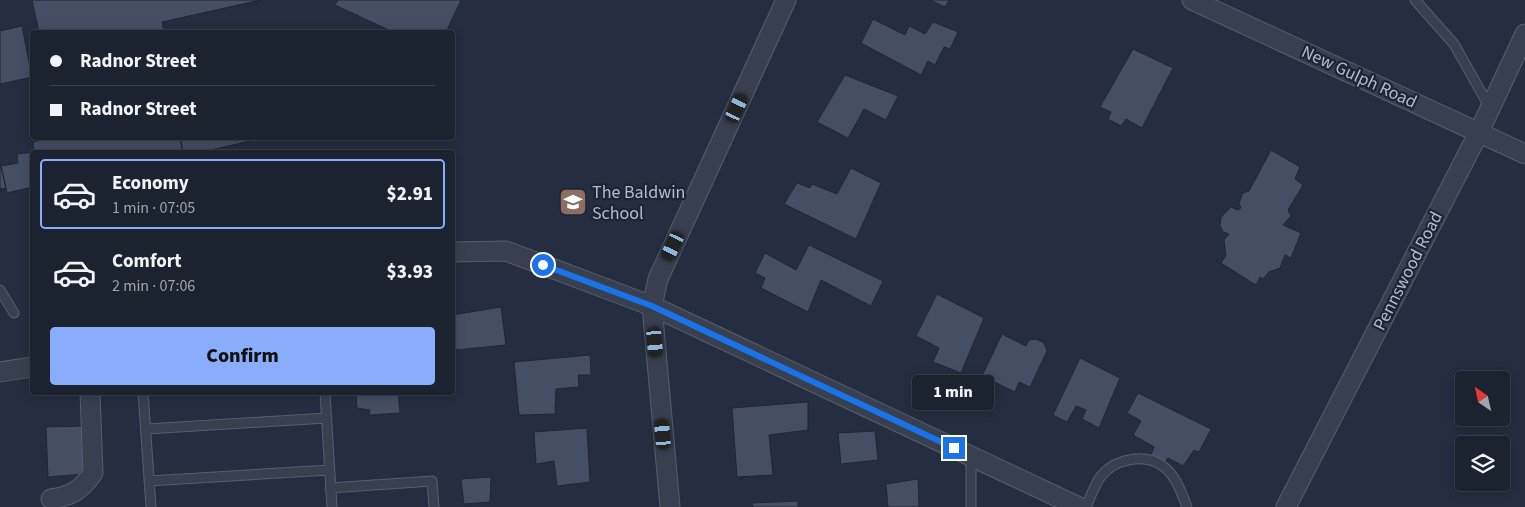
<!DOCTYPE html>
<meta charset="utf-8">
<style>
:root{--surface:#1b2230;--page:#282f3c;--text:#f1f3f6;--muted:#a0a4ab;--line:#393f4c;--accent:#89acfb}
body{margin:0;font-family:"Source Sans 3",sans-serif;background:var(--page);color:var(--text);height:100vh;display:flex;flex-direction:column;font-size:19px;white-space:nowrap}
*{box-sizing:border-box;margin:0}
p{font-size:16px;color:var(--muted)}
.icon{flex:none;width:28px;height:28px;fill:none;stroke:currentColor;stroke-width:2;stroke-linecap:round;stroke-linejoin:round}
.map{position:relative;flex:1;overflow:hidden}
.details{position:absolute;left:30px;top:150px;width:425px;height:245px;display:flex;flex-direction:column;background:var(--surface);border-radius:5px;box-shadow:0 2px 12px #0003,0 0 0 1px var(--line)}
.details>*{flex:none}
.hud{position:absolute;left:30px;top:30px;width:425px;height:110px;border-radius:5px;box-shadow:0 2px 12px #0003,0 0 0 1px var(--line);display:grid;align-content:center;height:110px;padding:0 20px;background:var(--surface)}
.needle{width:32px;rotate:326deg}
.tools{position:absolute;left:1455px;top:371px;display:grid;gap:10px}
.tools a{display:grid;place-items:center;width:55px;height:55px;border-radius:5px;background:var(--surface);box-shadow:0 2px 12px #0003,0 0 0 1px var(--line);font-size:25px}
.end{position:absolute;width:22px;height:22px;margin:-11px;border:6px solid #1a73e8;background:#fff;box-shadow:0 0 0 2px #fff}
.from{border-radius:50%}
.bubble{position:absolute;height:35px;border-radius:5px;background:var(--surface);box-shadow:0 2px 12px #0003,0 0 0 1px var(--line);font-size:16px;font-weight:800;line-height:35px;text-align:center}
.car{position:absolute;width:15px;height:30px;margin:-15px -8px;border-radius:6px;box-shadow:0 0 4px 1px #0007;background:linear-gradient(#222 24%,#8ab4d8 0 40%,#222 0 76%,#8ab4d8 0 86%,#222 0)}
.hud b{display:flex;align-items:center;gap:18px;height:48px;font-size:19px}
.hud b+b{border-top:1px solid var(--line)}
.hud i{width:12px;height:12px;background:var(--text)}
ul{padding:9px 0 0;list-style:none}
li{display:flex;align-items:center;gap:15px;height:70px;margin:0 10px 8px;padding:0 10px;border:2px solid transparent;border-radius:5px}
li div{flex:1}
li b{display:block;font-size:19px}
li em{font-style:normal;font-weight:800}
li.selected{border-color:var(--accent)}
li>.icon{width:45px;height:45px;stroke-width:1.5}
.primary-button{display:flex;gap:10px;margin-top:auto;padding:10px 20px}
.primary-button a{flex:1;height:58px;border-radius:5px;background:var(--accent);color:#111;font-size:20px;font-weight:800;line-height:58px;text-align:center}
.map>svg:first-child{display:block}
.building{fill:#454f64;stroke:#1f2736}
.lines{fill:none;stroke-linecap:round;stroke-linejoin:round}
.service-casing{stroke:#565e6d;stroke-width:11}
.minor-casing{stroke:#565e6d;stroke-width:21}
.service{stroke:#38404f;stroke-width:9}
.minor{stroke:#38404f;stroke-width:19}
.route{stroke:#1a73e8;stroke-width:6}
.labels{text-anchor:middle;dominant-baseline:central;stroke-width:4.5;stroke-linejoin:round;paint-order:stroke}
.street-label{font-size:18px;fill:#b4bbca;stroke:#1d2534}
.poi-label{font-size:18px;fill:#b4bbca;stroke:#1d2534;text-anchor:start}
</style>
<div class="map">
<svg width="1525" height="507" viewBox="0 0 1525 507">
<rect width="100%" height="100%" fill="#242e40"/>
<path class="building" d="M32,0H261L162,22L164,32H39Z
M338,0H461L446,32H393L335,5Z
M930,0H949L945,7Z
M873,19L905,35L909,26L925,34L933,22L958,32L950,49L944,47L935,65L928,61L921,75L861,43Z
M22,26L32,77L0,84V31Z
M1133,49L1173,68L1142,128L1126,119L1121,126L1108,119L1111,112L1100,107Z
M845,75L898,96L886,120L864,109L848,138L817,122Z
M52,138H180L183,152H32V187L7,193L1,166L18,163L17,154L34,152L33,142Z
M180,138H264L201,152H183Z
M1271,150L1300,167L1295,179L1303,185L1288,210L1291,216L1283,225L1301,233L1291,258L1285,255L1280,268L1269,272L1263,279L1260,277L1256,285L1221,263L1226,255L1224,240L1229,234L1223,232L1220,225L1221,217L1231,207L1238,210L1241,208L1239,203L1243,193L1249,191Z
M0,162L6,188L0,189Z
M851,168L881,183L856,239L784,204L797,183L810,188L812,184L837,194Z
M809,245L883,281L871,306L821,280L808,312L761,288L765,278L755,273L765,253L796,270Z
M937,294L984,318L961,373L933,362L939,348L916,336Z
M501,307L506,345L456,350L452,315Z
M1002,334L1026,346L1029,340L1036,339L1044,343L1047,351L1030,387L1019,382L1015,392L982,376Z
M590,355L591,375H578L579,387L556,389L555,414L519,415L514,362Z
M1080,358L1120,378L1099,428L1082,419L1086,410L1076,406L1067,422L1053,415Z
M356,392H398L400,413L369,415L370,410L357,408Z
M1138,393L1211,429L1199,452L1194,450L1183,466L1168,458L1165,463L1151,455L1154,447L1133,435L1141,421L1127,413Z
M808,402V430L769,435L773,475L737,477L732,408Z
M85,426V474L48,477L46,427Z
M587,428L590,482L557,486L554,461L536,464L534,432Z
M875,431L878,460L841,464L838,433Z
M491,477L490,502L464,504L461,479Z
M918,479L919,507H888L886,484Z
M798,501V507H753L752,503Z"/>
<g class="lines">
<g class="service-casing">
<path id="service" d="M1415,0L1454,44L1490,108
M0,290L14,313
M143,392L151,507
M325,392L332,507
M146,429L327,418
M149,481L329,470
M330,488L432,481L434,507
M971,507V456
M1086,507C1090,498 1094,487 1099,479C1112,459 1145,452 1164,467C1176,476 1182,494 1187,507"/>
</g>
<g class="minor-casing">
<path id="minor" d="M1192,0L1525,154
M452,252L506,251L652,306L1079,507
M0,372L32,367
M51,499C72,496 81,490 93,473L90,392
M670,507L652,306L658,279L786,0
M1286,507L1479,132L1525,34"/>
</g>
<use href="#service" class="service"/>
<use href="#minor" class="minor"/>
</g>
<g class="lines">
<path class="route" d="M543,265L652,306L954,448"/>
</g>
<defs>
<g id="school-square" transform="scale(1.4375)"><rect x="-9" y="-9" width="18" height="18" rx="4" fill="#8d6e63" stroke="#1d2534"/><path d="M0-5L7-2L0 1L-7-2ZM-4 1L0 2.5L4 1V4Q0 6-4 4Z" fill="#fff"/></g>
</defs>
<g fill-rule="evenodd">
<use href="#school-square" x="573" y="202"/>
</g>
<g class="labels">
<g class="street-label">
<text transform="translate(1359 77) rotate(25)">New Gulph Road</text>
<text transform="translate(1408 271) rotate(-63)">Pennswood Road</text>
</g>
<g class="poi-label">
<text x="592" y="192">The Baldwin<tspan x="592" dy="21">School</tspan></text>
</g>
</g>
</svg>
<div class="tools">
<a><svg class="needle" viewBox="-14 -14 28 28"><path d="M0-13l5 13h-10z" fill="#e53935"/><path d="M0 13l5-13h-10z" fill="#a0a4ab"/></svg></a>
<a><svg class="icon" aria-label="layers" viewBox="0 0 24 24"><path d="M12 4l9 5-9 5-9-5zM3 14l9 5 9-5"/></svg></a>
</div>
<i class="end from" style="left:543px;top:265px"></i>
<i class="end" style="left:954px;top:448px"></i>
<div class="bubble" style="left:912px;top:375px;width:82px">1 min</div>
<i class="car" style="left:737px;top:108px;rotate:25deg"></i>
<i class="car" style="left:673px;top:246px;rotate:205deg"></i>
<i class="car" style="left:655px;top:342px;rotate:175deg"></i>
<i class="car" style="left:663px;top:434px;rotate:355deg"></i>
<div class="hud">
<b><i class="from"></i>Radnor Street</b>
<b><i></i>Radnor Street</b>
</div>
<section class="details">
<ul>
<li class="selected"><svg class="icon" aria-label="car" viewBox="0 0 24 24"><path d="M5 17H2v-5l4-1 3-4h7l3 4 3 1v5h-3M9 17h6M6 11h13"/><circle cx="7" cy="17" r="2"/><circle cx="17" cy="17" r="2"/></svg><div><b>Economy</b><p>1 min · 07:05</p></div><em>$2.91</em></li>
<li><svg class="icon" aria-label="car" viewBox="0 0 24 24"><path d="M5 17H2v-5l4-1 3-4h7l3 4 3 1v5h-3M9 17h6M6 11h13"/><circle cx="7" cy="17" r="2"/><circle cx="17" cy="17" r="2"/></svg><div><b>Comfort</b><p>2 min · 07:06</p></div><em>$3.93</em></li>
</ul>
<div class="primary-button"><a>Confirm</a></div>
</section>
</div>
